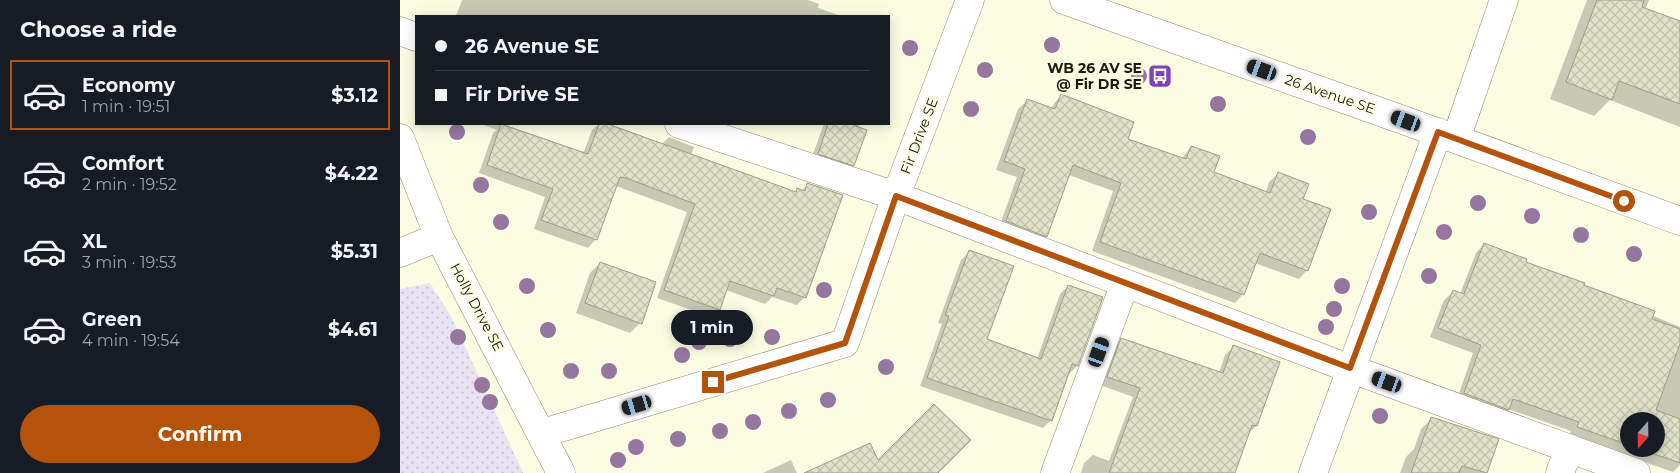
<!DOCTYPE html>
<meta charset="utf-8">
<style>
:root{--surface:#171b24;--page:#242831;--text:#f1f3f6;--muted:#9ea1a6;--line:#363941;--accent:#b45309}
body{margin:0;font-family:Montserrat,sans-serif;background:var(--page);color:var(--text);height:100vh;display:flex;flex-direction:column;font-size:19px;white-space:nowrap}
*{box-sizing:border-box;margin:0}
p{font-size:16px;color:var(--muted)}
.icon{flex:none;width:28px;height:28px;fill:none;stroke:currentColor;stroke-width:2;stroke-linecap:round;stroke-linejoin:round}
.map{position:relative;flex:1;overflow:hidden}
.details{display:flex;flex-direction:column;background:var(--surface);width:400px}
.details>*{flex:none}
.banner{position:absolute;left:15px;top:15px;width:475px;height:110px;border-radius:0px;box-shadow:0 2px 12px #0003;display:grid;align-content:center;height:110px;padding:0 20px;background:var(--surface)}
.needle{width:32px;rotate:200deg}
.fabs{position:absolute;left:1220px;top:412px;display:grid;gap:10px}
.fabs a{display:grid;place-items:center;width:45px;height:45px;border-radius:50%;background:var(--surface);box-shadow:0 2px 12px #0003;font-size:25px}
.end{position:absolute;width:22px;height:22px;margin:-11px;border:6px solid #b45309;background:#fff;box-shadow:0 0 0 2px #fff}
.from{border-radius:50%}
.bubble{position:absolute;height:35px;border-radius:18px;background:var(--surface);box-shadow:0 2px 12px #0003;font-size:16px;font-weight:700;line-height:35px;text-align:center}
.car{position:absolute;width:15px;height:30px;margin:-15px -8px;border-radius:6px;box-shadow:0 0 4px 1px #0007;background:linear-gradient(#222 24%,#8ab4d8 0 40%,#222 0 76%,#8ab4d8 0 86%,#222 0)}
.banner b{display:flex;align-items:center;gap:18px;height:48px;font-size:19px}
.banner b+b{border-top:1px solid var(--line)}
.banner i{width:12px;height:12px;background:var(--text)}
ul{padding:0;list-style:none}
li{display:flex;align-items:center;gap:15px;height:70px;margin:0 10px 8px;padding:0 10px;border:2px solid transparent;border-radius:0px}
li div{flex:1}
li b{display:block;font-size:19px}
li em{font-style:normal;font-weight:700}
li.active{border-color:var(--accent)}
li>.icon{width:45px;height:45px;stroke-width:1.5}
h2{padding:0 20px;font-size:22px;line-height:60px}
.button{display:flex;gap:10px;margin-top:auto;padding:10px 20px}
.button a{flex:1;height:58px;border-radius:30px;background:var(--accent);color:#fff;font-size:20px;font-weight:700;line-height:58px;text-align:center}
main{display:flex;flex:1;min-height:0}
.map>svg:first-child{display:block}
.green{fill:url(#green-dots)}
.shadow{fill:#0003;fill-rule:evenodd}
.building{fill:url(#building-cross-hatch);stroke:#9d9f86}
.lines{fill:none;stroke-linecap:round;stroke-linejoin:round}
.minor-casing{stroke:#8f9078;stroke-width:29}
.minor{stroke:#fff;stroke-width:28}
.tree{fill:#95769f}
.route{stroke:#b45309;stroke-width:6}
.labels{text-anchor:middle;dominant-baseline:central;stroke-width:4.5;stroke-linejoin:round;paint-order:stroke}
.poi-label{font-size:14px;font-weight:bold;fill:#1a1a11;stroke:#fbfce2;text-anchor:end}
.street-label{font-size:14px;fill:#1a1a11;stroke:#fbfce2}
</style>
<main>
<section class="details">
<h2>Choose a ride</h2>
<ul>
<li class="active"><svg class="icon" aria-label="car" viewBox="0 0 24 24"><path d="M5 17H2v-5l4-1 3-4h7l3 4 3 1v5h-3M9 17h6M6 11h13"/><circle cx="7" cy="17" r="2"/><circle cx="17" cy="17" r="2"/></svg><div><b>Economy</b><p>1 min · 19:51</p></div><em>$3.12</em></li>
<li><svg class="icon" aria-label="car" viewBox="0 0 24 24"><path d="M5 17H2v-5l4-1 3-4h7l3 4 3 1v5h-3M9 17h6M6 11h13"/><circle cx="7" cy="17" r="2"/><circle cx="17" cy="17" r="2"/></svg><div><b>Comfort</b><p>2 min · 19:52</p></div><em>$4.22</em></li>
<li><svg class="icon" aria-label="car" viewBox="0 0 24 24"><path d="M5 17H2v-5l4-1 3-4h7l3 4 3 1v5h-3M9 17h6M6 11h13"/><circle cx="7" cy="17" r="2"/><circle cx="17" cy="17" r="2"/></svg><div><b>XL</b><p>3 min · 19:53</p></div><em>$5.31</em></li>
<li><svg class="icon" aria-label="car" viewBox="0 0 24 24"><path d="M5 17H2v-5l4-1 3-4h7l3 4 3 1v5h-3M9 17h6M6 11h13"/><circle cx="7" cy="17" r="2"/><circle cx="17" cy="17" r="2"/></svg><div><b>Green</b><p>4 min · 19:54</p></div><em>$4.61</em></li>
</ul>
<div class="button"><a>Confirm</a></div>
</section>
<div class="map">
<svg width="1280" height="473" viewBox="0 0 1280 473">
<defs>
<pattern id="green-dots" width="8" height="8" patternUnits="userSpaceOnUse" patternTransform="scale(1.25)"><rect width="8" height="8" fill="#eae3f3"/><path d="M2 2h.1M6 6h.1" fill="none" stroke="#c8c2cf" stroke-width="1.8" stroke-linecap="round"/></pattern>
<pattern id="building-cross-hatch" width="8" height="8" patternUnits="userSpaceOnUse" patternTransform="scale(1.25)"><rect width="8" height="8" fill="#e0e2c8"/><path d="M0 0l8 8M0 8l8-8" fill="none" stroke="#c0c1ab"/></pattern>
</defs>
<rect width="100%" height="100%" fill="#fbfce2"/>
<path class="green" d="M30,283L52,318L123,473H0V289Z"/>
<path class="shadow" d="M62,0H408L419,4L418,8L441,16H56Z
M1187,0H1249L1245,10L1280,23V127L1210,100L1194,116L1150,99Z
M661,95L727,139L781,159L791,147L813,173L866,192L869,182L878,174L902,200L907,270L899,279L855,263L843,294L835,303L692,251L713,191L669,175L646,236L637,245L598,230L617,177L596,170L618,109L627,101L650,109Z
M81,124H102L183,154L192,130L199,124H204L261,145L269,137L294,147L291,155L394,193L398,189L401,191L408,184L405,297L397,305L372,297L365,304L326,290L319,309L311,317L257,298L287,212L216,186L196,239L188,248L134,229L145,197L79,173L93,133L97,130Z
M424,124H459L453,165L444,174L410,162Z
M1084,244L1124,263L1280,327V465L1273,472L1169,436L1171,431L1108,409L1099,418L1056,402L1073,353L1030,337L1044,300L1053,292L1060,294L1076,253ZM1229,421H1256V449H1229Z
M569,252L585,340L637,359L660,294L668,286L702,298L677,366L669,374L651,420L643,428L520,386L542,324L538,323L561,260Z
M200,263L240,323L230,333L176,313L190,273Z
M722,339L819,373L825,355L833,347L856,426L847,435L833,473H681L684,463L693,455L709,461L733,397L700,385L714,347Z
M1031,419L1097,440L1086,473H1000L1006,457L1014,449L1021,429Z
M391,460L397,473H363Z"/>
<path class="building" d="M1197,0H1244L1242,7L1280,21V104L1219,81L1212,100L1166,82Z
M661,94L734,122L728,139L786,159L791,146L820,156L814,172L870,193L878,172L909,184L903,199L931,209L908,271L860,253L844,295L700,242L721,183L673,165L647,237L606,221L625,169L604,161L627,99L655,109Z
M101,124L188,154L199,124H208L396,192L397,188L405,191L407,183L443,195L406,298L377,288L374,296L330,281L320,310L264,290L295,204L226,178L220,177L197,240L141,220L153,189L87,165Z
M428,124H451L467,130L454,166L418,154Z
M1084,243L1127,259L1126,262L1185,283L1184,285L1255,311L1252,319L1280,329V344L1256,410L1280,419V463L1240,449H1256V421H1229V445L1177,427L1179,422L1113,399L1109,410L1064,393L1081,345L1038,328L1053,290L1064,294Z
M569,250L614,266L587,339L641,359L668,285L703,297L678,366L672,364L652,421L527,378L549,316L545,315Z
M200,262L256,282L242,324L185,303Z
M721,338L823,373L833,345L880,362L857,426L852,425L835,473H709L740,388L707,377Z
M534,404L571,440L538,473H404L470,443L478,460Z
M1031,417L1099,439L1087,473L1062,466L1059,473H1011Z"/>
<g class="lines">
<g class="minor-casing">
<path id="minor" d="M664,0L1006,121L1280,221
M0,31L16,37
M279,124L496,196L935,363L1236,473
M0,138L39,237L161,473
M1056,139L1104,0
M0,253L39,237
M143,433L445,343L496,196L570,0
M655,473L725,283
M913,473L1038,132
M1160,473L1169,448"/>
</g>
<use href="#minor" class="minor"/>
</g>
<g class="tree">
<circle cx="652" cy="45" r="8"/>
<circle cx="510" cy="48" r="8"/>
<circle cx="585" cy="70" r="8"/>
<circle cx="739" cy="76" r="8"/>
<circle cx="818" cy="104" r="8"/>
<circle cx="571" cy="109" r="8"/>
<circle cx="57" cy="132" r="8"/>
<circle cx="908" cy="137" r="8"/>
<circle cx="81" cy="185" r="8"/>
<circle cx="1078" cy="203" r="8"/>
<circle cx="969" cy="212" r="8"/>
<circle cx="1132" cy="216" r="8"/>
<circle cx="101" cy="222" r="8"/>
<circle cx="1044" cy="232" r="8"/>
<circle cx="1181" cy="235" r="8"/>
<circle cx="1234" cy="254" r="8"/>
<circle cx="1029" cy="276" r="8"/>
<circle cx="127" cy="286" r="8"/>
<circle cx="942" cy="286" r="8"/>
<circle cx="424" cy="290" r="8"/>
<circle cx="934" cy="309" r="8"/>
<circle cx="926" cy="327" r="8"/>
<circle cx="148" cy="330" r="8"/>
<circle cx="58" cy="337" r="8"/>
<circle cx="372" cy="337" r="8"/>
<circle cx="330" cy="339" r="8"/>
<circle cx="299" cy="342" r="8"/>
<circle cx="282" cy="355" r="8"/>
<circle cx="486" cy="367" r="8"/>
<circle cx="171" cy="371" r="8"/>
<circle cx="209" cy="371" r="8"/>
<circle cx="82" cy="385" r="8"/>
<circle cx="428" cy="400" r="8"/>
<circle cx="90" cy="402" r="8"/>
<circle cx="389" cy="411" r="8"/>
<circle cx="980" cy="416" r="8"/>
<circle cx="353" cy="422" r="8"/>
<circle cx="320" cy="431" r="8"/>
<circle cx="278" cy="439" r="8"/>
<circle cx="236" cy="447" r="8"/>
<circle cx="218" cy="460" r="8"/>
</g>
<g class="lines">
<path class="route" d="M313,382L445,343L496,196L950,368L1038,132L1224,201"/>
</g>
<defs>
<g id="bus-square" transform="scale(1.25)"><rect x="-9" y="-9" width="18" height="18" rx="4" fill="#8142b8" stroke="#fbfce2"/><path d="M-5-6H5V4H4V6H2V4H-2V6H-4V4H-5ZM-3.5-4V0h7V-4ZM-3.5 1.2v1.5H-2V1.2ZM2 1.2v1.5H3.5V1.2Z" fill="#fff"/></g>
</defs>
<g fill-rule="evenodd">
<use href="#bus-square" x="760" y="76"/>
</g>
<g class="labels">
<g class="poi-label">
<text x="742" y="68">WB 26 AV SE<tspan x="742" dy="16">@ Fir DR SE</tspan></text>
</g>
<g class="street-label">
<text transform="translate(930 94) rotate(19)">26 Avenue SE</text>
<text transform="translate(519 136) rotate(-69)">Fir Drive SE</text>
<text transform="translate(77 307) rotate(62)">Holly Drive SE</text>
</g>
</g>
</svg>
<div class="fabs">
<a><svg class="needle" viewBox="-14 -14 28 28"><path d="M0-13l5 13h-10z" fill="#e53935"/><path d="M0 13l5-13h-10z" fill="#9ea1a6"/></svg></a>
</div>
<i class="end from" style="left:1224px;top:201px"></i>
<i class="end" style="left:313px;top:382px"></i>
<div class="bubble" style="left:271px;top:310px;width:82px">1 min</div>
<i class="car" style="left:862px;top:70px;rotate:290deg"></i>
<i class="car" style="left:1006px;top:121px;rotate:290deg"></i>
<i class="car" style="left:699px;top:352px;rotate:20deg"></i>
<i class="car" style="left:987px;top:382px;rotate:290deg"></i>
<i class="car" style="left:237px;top:405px;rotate:253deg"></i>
<div class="banner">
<b><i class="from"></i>26 Avenue SE</b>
<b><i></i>Fir Drive SE</b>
</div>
</div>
</main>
